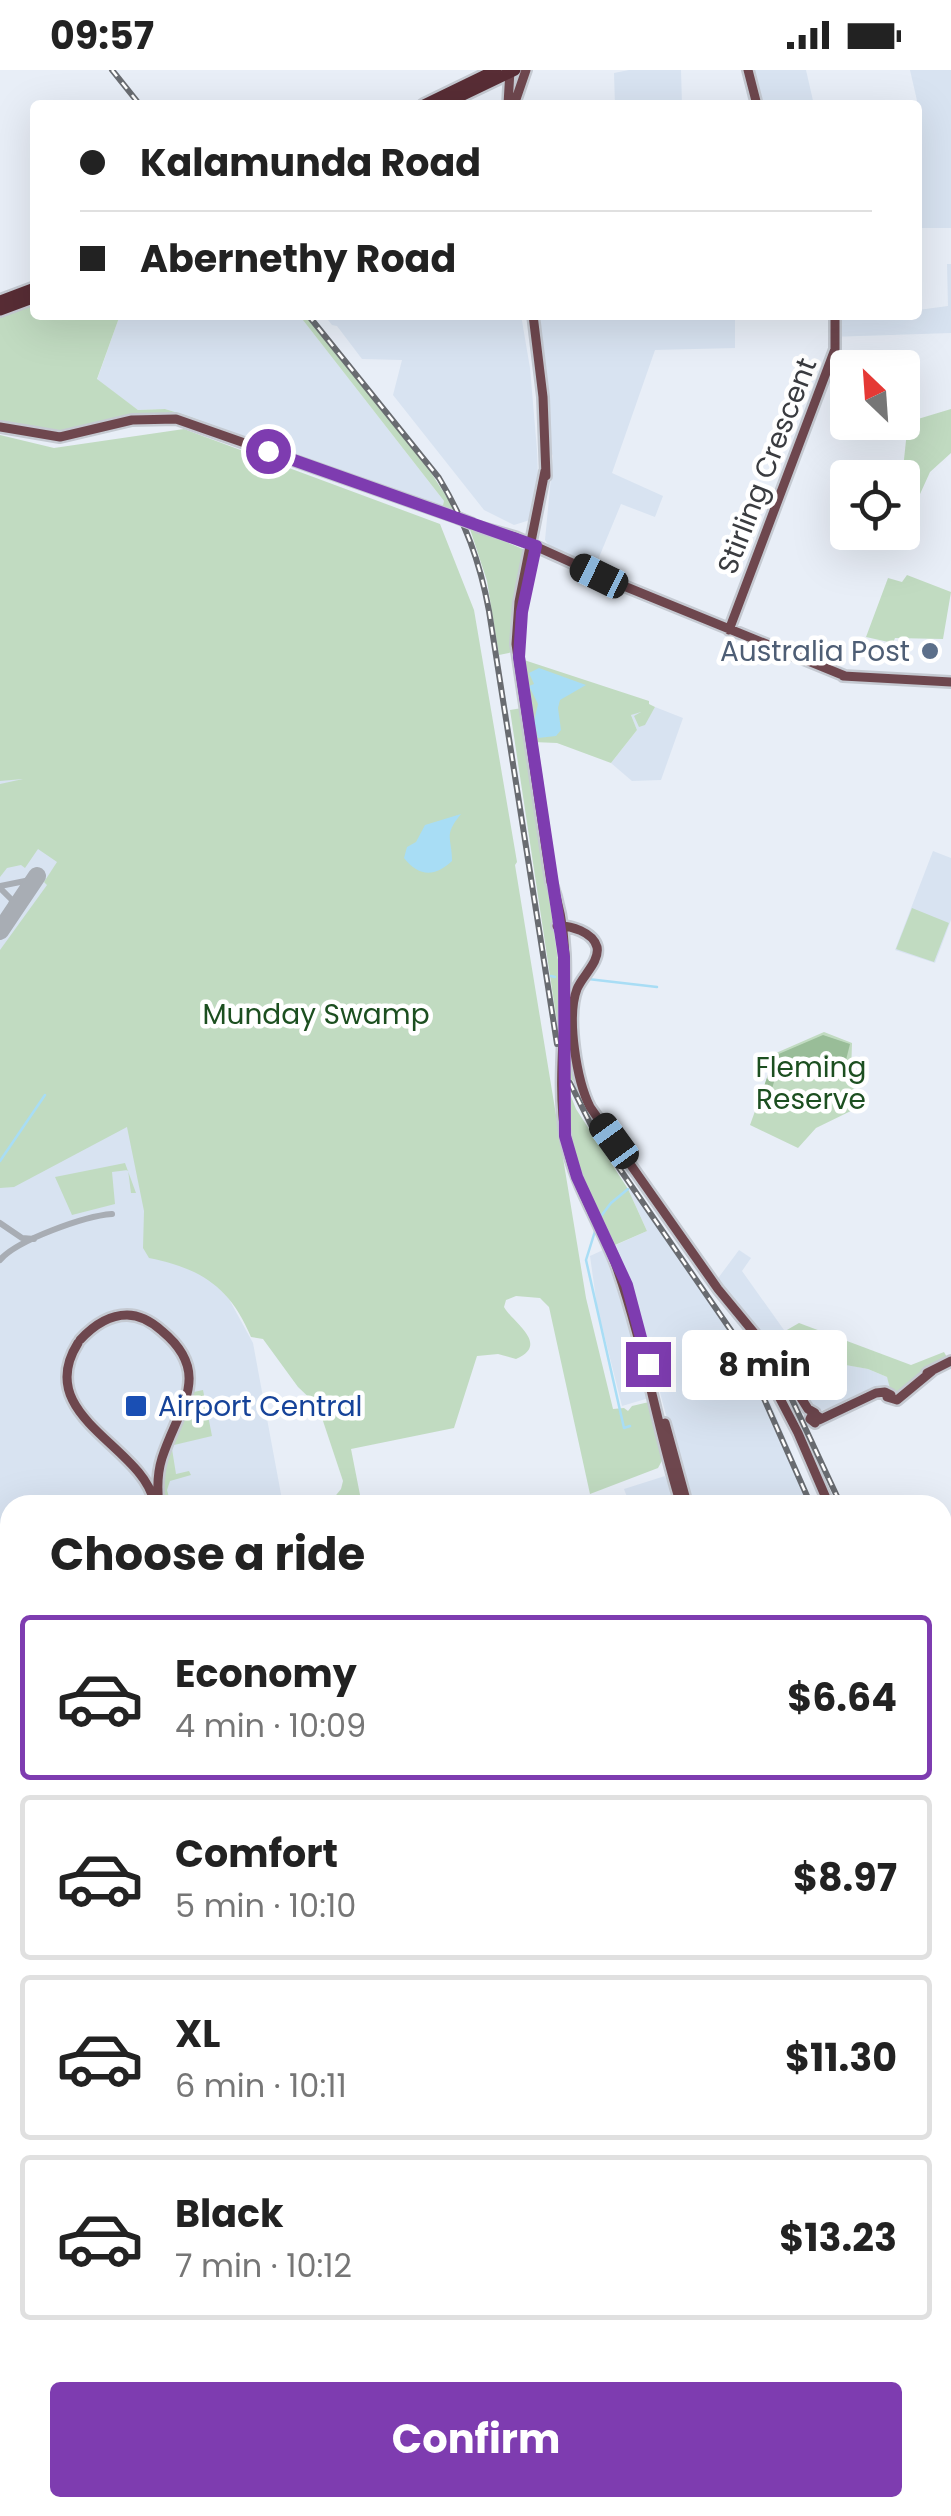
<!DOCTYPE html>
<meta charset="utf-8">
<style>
:root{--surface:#fff;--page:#f6f6f6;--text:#222;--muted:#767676;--line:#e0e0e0;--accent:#7e3cb0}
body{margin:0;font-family:Poppins,sans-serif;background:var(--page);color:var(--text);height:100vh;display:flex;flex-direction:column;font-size:38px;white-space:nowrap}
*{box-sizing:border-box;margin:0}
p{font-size:32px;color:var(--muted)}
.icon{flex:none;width:55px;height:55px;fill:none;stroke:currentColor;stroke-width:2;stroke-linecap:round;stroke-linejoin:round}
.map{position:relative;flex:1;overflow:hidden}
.side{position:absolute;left:0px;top:1425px;width:952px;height:1022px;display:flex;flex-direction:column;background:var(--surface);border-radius:30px 30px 0 0;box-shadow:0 10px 40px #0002}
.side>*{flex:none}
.guide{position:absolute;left:30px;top:30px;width:892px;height:220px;border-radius:10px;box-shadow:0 10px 40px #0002;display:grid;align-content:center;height:220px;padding:0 50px;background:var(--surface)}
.needle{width:65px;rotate:335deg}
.fabs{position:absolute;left:830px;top:280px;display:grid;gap:20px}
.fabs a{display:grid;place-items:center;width:90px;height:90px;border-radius:10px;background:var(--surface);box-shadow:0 10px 40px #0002;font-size:50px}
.end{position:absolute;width:45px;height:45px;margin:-22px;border:12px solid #7e3cb0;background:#fff;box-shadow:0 0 0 5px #fff}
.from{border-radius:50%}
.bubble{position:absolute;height:70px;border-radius:10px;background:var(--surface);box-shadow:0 10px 40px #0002;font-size:32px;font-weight:700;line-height:70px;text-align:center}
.car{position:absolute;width:30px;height:60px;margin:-30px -15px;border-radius:12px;box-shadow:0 0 8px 2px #0007;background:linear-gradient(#222 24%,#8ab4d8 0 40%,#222 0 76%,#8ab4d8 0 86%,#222 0)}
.guide b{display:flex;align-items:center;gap:35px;height:95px;font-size:38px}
.guide b+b{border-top:2px solid var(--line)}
.guide i{width:25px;height:25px;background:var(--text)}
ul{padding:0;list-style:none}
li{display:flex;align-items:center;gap:30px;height:165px;margin:0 20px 15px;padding:0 30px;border:5px solid var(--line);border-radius:10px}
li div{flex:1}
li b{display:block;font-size:38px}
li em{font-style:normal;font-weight:700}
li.active{border-color:var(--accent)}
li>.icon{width:90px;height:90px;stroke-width:1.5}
h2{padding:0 50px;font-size:45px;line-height:120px}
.cta{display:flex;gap:20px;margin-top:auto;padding:20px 50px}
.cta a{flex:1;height:115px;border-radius:10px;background:var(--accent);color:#fff;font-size:40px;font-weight:700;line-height:115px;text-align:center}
.status{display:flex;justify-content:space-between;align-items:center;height:70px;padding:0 50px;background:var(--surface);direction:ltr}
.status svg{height:28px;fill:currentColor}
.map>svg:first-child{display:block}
.built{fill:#d8e3f1}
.green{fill:#c1dbc1}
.forest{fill:#99bd98}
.water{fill:#a8ddf5}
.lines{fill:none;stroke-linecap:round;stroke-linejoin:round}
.stream{stroke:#a8ddf5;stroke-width:2.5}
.taxiway{stroke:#a8adb4;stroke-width:6}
.runway{stroke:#a8adb4;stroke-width:18}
.major-casing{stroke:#c5cad2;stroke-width:14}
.highway-casing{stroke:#c5cad2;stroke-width:16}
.major{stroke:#6e474e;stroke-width:9}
.highway{stroke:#582d35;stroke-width:11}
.rail-casing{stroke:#696c71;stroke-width:6}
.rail{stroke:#fff;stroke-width:2.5;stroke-dasharray:8;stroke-linecap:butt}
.major-bridge-casing{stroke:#c5cad2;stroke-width:14;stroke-linecap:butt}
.major-bridge{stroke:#6e474e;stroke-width:9}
.route{stroke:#7e3cb0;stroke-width:12}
.service-dot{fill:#5c6f8a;stroke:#fff;stroke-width:4}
.transit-dot{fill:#1a4fb4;stroke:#fff;stroke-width:4}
.labels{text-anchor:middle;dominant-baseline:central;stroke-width:9;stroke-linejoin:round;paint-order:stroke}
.street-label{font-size:28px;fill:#3a3c40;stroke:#fff}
.service-label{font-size:28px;fill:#4e5e75;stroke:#fff;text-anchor:end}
.park-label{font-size:28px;fill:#1c4f20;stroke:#fff}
.transit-label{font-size:28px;fill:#164399;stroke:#fff;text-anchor:start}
</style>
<div class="status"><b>09:57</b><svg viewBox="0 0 49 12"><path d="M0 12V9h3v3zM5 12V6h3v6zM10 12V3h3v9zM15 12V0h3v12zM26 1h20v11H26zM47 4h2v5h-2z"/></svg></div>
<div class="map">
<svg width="951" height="2446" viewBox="0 0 951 2446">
<rect width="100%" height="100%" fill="#e8eef7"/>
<path class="built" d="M629,0H681L682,35H615L614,3Z
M742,0H806L814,35H749Z
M910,0H951V158H918V35Z
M947,194H951V263L830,267V245H918V240L948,236Z
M120,245H299L444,431L442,439L185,345L165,339L138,340L97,310Z
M324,245H521L530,298L537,380L538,407L530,450L514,455L484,440L393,325L402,290L362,289L337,256L332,255Z
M538,245H735V278L655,280L612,403L663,426L655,447L621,434L595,497L550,477L545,470L553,386L549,377L546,307Z
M0,472L177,543L216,1215L229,1229L253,1273L283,1435H10V2244L0,2246Z
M655,637L683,648L661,710L632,711L611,693L637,660L631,645L640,641L646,652Z
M933,781L951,788V850L935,893L895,880Z
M634,1115L748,1281L814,1435H690L638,1240L616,1175L647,1161L628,1119Z
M603,1180L628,1250L649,1328L622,1336L597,1236L590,1186Z
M739,1180L751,1188L742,1201L784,1260L766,1272L716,1211Z
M801,1286L868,1299L887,1307L893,1320L891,1322L880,1320L817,1342L784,1298Z
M665,1406L677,1435H630L624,1419Z
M942,1464L951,1467V1746L942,1711Z
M943,1806L951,1842V2280L942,2245Z
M126,2438H365L367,2446H127Z
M386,2438H594L597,2446H388Z"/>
<path class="green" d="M35,231V245H120L97,309L138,340L165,339L185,345L442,439L444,431L299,245H307L424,392L459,446L167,346L134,347L57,365L0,355V243Z
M951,339V383L930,402L911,444L903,451L902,408L908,352Z
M184,359L440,454L474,540L517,792L515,795L586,1228L613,1339L624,1338L628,1341L632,1336L649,1332L664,1387L658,1398L590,1424L549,1237L540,1228L516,1226L506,1230L504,1237C514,1254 550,1274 516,1289L498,1284L477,1286L454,1358L351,1379L362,1435H328L341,1419L343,1411L318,1336L298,1317L263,1269L251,1267C230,1216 199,1198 149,1188L143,1178L144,1141L127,1057L14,1117L0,1118V880L47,815L44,812L57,792L38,779L25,798L21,795L7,798L0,807V714L23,709L0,711V365L54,378Z
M469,456L525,480L512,555L513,582L499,585L487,511Z
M907,505L951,522L943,569L895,568L893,573L866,567L888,508L902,512Z
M524,590L649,631V634L655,637L645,655L639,657L634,646L641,642L631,645L637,660L611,693L557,673L533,672Z
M522,638L561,911L560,972L510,640Z
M912,838L949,853L934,892L896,879Z
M569,952L575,1009L566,1014L576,1039L628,1119L647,1161L615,1175C565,1086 563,1053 569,952Z
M824,962L852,973L851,1004L857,1038L816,1058L798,1078L750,1055L776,983Z
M125,1093L136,1123H131L128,1100L112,1102L115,1134L72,1145L55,1107Z
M799,1253L911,1295L944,1282L948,1289L912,1310L895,1324L891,1322L887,1307L868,1299L801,1287L784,1298L766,1272Z
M203,1320L212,1366L174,1375L172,1379L176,1404L189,1401L191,1405L170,1411L167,1420L171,1435H161L159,1409L189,1323Z
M10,2260V2438H149L127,2446H0V2266Z
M943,2311L951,2346V2446H597L594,2438H942Z"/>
<path class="forest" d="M823,965L850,974L842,1006L831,1012C812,1007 794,994 776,1005L767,1036L758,1035L774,986Z"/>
<path class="water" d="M539,598L586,615L560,630L558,638L561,660L556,666L538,668L534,651L538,634L529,616L534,614L529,603Z
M461,744C443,766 452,767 452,791C435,807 419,807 404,788L407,777L416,772L425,755Z"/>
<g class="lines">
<path class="stream" d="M902,442L908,427L904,422
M551,906L555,907
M588,909L657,917
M0,1091L45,1025
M598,1150L611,1133L628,1119
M596,1158L586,1190L624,1358L630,1356
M0,1624L10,1622
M0,1833L10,1883
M0,2035L8,2034"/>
<path class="taxiway" d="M0,816L35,809
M0,818L12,830L10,846
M0,1153L22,1168L34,1169
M0,1190C17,1170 85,1146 112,1144
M0,1487L10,1538
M0,1571L10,1567
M0,1644L10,1642
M0,1745L10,1771
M0,1913L10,1964
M0,2071L10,2069"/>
<path class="runway" d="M0,861L37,806"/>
<g class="major-casing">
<path id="major" d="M748,0L757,35
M515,32L526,0
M508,35L510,0
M533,245L543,327L546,406
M0,357L60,367L132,350L176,349L458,448
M545,401L519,532L516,574L551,812
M479,457L515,467L619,514L845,606
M729,560L835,279V245
M843,606L951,612
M551,811C582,893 551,985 566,1070C574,1116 602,1155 617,1198C644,1275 657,1357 681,1435
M557,856C570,855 593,862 597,877C600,892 582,906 577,919C566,948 577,1011 590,1037L718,1219L779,1293L808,1339L815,1343
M80,1270C92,1257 108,1245 127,1245C141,1245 152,1252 162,1261C214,1304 178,1338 162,1388C157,1404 157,1419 159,1435
M78,1273C32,1346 143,1376 154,1432
M784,1300H779L773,1309L775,1319L798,1363L829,1435
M927,1303L951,1291
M887,1327L897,1330L932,1301
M813,1343L819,1347L815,1353L810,1349Z
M819,1350L876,1323L885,1322L891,1325
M665,1353L686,1430
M942,1723L951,1758
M942,2275L948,2297
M942,2294L951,2331
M376,2438L378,2446
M383,2438L385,2446"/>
</g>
<g class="highway-casing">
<path id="highway" d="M424,35L496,0
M442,35L515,0
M0,231L35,218
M0,240L35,227
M0,2246L10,2244
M0,2257L10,2253"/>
</g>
<use href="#major" class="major"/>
<use href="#highway" class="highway"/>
<g class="rail-casing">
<path id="rail" d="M112,0L140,35
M308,245L439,408C465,451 480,492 489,541L557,974
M570,1013L595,1063L739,1272L811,1435
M788,1321L841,1435
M942,1816L951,1851
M942,1858L951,1893"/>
</g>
<use href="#rail" class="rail"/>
<g class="major-bridge-casing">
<path id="major-bridge" d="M458,448L473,454"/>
</g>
<use href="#major-bridge" class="major-bridge"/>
</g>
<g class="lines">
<path class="route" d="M268,381L536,476L522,542L519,587L564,887L565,1066L577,1107L627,1215L648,1294"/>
</g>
<circle class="service-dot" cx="930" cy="581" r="10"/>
<rect class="transit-dot" x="124" y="1324" width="24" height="24" rx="5"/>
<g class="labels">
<g class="street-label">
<text transform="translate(767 396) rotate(-69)">Stirling Crescent</text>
</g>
<g class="service-label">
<text x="910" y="581">Australia Post</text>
</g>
<g class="park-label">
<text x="316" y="944">Munday Swamp</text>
<text x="811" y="997">Fleming<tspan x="811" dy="32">Reserve</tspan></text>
</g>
<g class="transit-label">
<text x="158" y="1336">Airport Central</text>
</g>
</g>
</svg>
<div class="fabs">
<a><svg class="needle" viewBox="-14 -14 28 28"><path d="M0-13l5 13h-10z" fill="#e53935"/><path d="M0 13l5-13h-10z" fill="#767676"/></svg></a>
<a><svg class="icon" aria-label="locate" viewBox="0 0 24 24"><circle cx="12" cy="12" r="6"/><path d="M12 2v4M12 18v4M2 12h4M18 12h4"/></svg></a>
</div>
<i class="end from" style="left:268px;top:381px"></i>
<i class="end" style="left:648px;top:1294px"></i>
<div class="bubble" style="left:682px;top:1260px;width:165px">8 min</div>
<i class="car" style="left:599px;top:506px;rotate:296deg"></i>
<i class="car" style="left:614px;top:1071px;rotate:324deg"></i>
<div class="guide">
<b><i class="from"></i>Kalamunda Road</b>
<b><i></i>Abernethy Road</b>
</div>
<section class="side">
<h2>Choose a ride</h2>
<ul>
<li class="active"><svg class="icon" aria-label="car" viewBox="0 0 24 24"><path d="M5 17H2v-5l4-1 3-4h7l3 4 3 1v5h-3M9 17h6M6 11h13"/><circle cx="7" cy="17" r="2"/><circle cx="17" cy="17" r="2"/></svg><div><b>Economy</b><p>4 min · 10:09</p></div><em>$6.64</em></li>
<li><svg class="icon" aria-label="car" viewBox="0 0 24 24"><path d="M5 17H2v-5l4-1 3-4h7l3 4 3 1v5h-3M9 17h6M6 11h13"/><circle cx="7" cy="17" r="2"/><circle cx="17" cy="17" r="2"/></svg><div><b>Comfort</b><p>5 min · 10:10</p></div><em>$8.97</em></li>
<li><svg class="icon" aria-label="car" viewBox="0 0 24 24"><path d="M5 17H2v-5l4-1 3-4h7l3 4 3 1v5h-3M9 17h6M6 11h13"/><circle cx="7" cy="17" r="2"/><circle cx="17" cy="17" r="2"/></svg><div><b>XL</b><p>6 min · 10:11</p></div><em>$11.30</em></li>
<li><svg class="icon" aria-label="car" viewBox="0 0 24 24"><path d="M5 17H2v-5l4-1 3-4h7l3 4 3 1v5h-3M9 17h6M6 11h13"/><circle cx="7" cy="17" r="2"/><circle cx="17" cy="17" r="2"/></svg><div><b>Black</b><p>7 min · 10:12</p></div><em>$13.23</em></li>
</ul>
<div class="cta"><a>Confirm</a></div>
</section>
</div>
